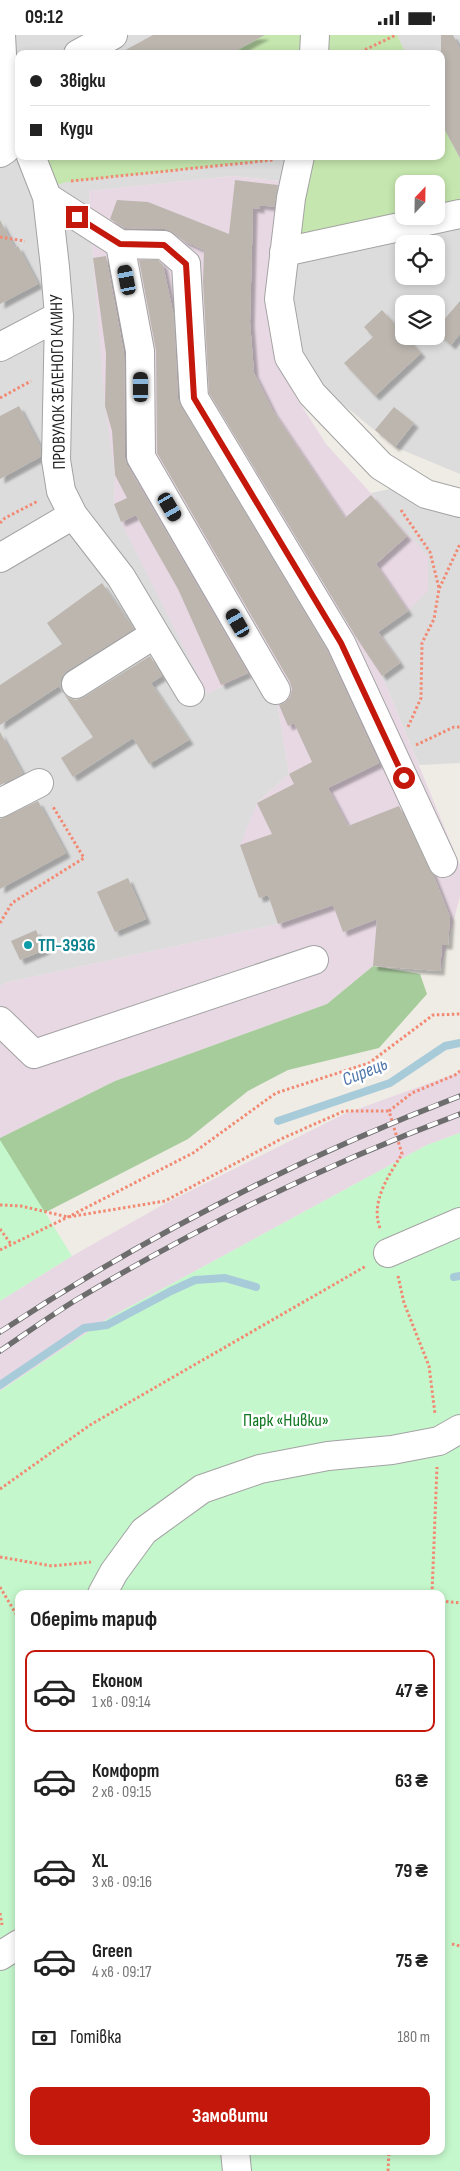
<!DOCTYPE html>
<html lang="uk">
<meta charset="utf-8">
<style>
:root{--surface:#fff;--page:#f6f6f6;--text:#222;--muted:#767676;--line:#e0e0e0;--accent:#c3180b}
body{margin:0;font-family:"Sofia Sans Condensed",sans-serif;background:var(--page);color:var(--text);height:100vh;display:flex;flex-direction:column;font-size:19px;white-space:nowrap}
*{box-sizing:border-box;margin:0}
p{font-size:16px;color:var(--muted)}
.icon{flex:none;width:28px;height:28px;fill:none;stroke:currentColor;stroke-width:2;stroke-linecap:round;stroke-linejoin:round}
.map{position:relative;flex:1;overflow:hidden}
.drawer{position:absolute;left:15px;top:1555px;width:430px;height:565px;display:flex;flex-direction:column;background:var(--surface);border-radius:10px;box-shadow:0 2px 8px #0003}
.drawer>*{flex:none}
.top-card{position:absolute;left:15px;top:15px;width:430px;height:110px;border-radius:10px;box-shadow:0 2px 8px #0003;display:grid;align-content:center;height:110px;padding:0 15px;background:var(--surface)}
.needle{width:32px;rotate:22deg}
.buttons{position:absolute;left:395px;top:140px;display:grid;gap:10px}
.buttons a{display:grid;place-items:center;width:50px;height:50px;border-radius:10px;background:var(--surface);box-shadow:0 2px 8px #0003;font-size:25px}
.end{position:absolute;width:22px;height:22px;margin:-11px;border:6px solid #c3180b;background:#fff;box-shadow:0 0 0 2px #fff}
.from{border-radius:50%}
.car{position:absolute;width:15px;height:30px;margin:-15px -8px;border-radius:6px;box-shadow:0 0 4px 1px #0007;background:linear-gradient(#222 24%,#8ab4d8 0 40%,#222 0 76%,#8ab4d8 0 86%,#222 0)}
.top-card b{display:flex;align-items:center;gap:18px;height:48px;font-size:19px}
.top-card b+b{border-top:1px solid var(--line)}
.top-card i{width:12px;height:12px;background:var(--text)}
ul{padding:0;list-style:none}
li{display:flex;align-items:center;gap:15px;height:82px;margin:0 10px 8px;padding:0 5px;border:2px solid transparent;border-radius:10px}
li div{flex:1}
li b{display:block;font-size:19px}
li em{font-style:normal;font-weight:700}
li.active{border-color:var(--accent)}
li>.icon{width:45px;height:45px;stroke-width:1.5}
h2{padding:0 15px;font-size:22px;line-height:60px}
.pay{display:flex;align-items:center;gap:12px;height:55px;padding:0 15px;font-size:19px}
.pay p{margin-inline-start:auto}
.cta{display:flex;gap:10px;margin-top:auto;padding:10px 15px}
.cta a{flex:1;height:58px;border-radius:10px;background:var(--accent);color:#fff;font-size:20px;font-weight:700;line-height:58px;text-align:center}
.status{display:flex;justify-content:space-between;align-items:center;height:35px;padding:0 25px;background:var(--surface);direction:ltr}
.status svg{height:14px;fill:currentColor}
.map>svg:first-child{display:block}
.residential{fill:#dddcdc;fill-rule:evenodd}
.industrial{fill:#e8d8e3}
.grass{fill:#c5e6ae;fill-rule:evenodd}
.forest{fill:#a7cc9c}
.park{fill:#c5f7cc;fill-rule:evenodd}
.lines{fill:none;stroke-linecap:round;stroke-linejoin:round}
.stream{stroke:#a8cbda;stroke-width:8}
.building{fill:#bcb6af;filter:url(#shadow)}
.minor-casing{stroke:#a3a3a3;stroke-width:30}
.path{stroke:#f28973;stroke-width:3;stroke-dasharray:2.5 2.5;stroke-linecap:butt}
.minor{stroke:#fff;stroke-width:28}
.rail-casing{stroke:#6d6d6d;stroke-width:5.5}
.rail{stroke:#fff;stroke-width:4;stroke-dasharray:11;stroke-linecap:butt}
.route{stroke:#c3180b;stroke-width:6}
.culture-dot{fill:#0f9aa8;stroke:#fff;stroke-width:2}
.labels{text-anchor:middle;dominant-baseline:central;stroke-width:5;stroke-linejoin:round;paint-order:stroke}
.street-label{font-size:18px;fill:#1f1f1f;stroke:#fff}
.culture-label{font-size:18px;font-weight:bold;fill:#0d838f;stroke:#fff;text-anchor:start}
.park-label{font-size:18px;fill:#117821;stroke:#fff}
.water-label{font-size:19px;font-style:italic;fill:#5076aa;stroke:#fff}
</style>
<div class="status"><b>09:12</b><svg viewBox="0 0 49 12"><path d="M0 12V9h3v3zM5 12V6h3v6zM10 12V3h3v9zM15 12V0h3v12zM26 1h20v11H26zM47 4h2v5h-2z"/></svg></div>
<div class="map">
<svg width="460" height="2136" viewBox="0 0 460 2136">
<defs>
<filter id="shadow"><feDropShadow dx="4.5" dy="4.5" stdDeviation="1" flood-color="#0004"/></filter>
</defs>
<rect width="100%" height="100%" fill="#efece5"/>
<path class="residential" d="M0,0H306L304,19H19V121H292L289,147L233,141L89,156L93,223L115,440L114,469L207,659L247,639L277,666L289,739L257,768L259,863L268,860L278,889L4,948L0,952Z
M319,0H460V439L395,412L328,357L300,311L290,274L305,121H441V19H318ZM404,149H436V181H404ZM404,209H436V241H404ZM404,269H436V301H404Z
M394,453L460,482V728L419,730L382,641L378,597L408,576L371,458Z"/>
<path class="industrial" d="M233,141L289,147L273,291L294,359L326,409L428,521V556L408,576L379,597L400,628L382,641L460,830V862L440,936L373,931L327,969L115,1046L0,1103V952L4,948L278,889L268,860L259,863L240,810L257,768L289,739L277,666L247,639L207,659L121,487L114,469L115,440L105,371L93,223L89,156Z
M460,1037V1098L427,1110L109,1283L0,1356V1266L72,1221L166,1168L344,1079Z"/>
<path class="grass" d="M253,0H397L406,19H230Z
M441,87L460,124V179L290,216L299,122L66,147L44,154L41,121H441ZM404,149H436V181H404Z"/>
<path class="forest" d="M373,931L420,939L427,959L379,1013L288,1035L248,1056L188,1104L17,1192L0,1168V1103L115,1046L327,969Z"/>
<path class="park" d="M460,1098V2136H0V1356L109,1283L427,1110ZM19,1559H441V2116H19Z
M0,1105L72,1221L0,1266Z"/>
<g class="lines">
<path class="stream" d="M278,1086L390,1048L445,1011L460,1008
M454,1242L460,1241
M0,1350L84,1293L107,1290L171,1256L195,1245L225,1243L256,1252"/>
</g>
<path class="building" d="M153,0H265L230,19H118Z
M441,0H453L460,14V123L441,88Z
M235,145L278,150L274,172L260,170V174L253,173L250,287L254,338L273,376L345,483L371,460L407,501L376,529L408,576L378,597L400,628L382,641L356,602L209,358L203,247L204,215L184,206L174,198L165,194L125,193L110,184L117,165L148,167L229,199Z
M0,185L15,213L18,211L38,249L0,269Z
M106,221L124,318L125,423L127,430L248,638L221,650L178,554L136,480L121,487L114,469L127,463L115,440L112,396L105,371L106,318L93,223Z
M139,225H158L163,230L174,282L178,364L181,371L327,615L379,728L328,753L348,791L399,771L433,839L450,882L448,910H442L440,936L373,931L377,884L343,897L333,870L278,889L268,860L259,863L240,810L272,799L257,768L294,749L289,739L312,727L294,688L288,691L279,670L284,668L290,662L292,654L290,647L157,418L156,316Z
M460,266V299L451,310L436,297V294Z
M382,275L404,299V301H406L421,318L375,361L344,328L373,302L364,292Z
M19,371L41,413L40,422L0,444V381Z
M394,372L414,388L395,412L375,395Z
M102,548L134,594L67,636L62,642L60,649L62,656L59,651L0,690V650L62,609L47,588Z
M150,621L162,641L151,648L189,705L149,729L133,703L73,742L61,723L93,702L64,659L69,663L76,665L84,662Z
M0,697L23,739L0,750Z
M38,766L66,818L0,854V784Z
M128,843L146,884L115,897L97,857Z
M36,895L45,915L20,925L11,906Z"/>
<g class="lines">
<g class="minor-casing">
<path id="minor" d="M1,0L5,76L14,84L19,95
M78,19L113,0
M314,19L315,0
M0,118L6,114L5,76
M31,121L47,162L55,232L59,281L56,425L61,456L73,480L121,542L190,657
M300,121L291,163L279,264L289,322L312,359L381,431L426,459L460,468
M47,162L120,209L140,316L141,422L276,655
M120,209L164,210L186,229L194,363L341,608L443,828
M284,217L460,179
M0,312L59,281
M0,523L73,480
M76,649L155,599
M0,768L39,748
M0,986L34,1019L314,925
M388,1218L460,1187
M102,1559L114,1537L144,1496L202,1454L260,1434L328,1421L392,1415L439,1406L460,1394
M0,1921L19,1909
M235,2116L237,2136"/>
</g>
<path class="path" d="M356,19L396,0
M71,146L273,125
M0,202L25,206
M0,363L31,346
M401,475L430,517L439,553
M0,488L5,483L38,466
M408,692L421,663L422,608L434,584L439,554L460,509
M416,710L454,692H460
M0,888L12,868L84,823L52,770
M0,1170L21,1171L68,1182L165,1166L281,1104L344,1076H389
M380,1193C370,1167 389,1140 402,1119L389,1076L412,1058L455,1040L460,1036
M0,1194L11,1209
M0,1215L68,1182L193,1118L276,1058L369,1028L433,980L460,979
M398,1241L404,1268L429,1331L435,1379
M0,1454L90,1390L366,1231
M0,1522L52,1531L91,1527
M0,1552L19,1584
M432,1559L437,1432
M441,1566L460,1568
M0,1878L2,1890
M452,1909L460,1911
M388,2136L389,2116"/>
<use href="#minor" class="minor"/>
<g class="rail-casing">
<path id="rail" d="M0,1297C144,1202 298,1123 460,1061
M0,1316C25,1299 50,1281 76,1265C198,1192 326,1129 460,1079"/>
</g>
<use href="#rail" class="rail"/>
</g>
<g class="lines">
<path class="route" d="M77,182L120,209L164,210L186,229L194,363L341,608L404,743"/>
</g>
<circle class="culture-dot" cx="28" cy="910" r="5"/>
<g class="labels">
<g class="street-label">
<text transform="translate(58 347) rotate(-91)">ПРОВУЛОК ЗЕЛЕНОГО КЛИНУ</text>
</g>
<g class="culture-label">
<text x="38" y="910">ТП-3936</text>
</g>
<g class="park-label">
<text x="286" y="1385">Парк «Нивки»</text>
</g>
<g class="water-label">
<text transform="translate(365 1037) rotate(-22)">Сирець</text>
</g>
</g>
</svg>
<div class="buttons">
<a><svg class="needle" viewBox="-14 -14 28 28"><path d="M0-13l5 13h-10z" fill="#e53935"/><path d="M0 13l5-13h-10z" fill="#767676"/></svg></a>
<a><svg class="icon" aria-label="locate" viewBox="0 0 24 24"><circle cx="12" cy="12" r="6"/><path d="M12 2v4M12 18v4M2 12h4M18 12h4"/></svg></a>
<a><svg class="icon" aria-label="layers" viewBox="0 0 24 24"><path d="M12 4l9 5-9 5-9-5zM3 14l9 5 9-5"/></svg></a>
</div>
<i class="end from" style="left:404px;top:743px"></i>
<i class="end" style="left:77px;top:182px"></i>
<i class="car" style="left:127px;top:245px;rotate:349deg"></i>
<i class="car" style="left:141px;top:352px;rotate:0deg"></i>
<i class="car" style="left:170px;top:472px;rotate:150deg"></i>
<i class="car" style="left:238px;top:588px;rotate:330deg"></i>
<div class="top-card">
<b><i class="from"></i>Звідки</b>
<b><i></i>Куди</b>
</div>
<section class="drawer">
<h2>Оберіть тариф</h2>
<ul>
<li class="active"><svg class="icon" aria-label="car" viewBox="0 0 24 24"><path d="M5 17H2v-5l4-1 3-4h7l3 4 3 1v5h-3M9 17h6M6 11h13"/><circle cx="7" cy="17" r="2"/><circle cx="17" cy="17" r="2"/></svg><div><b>Економ</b><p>1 хв · 09:14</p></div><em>47 ₴</em></li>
<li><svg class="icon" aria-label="car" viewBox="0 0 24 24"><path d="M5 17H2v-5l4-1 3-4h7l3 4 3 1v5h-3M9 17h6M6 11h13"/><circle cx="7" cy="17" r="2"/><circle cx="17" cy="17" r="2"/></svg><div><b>Комфорт</b><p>2 хв · 09:15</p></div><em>63 ₴</em></li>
<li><svg class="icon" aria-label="car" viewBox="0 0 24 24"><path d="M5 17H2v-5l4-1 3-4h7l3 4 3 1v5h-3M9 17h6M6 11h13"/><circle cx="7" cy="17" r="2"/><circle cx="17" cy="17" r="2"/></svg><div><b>XL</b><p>3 хв · 09:16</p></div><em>79 ₴</em></li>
<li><svg class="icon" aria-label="car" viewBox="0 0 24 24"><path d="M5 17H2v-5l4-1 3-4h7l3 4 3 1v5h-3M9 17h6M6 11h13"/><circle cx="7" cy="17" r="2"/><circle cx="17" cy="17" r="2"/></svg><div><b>Green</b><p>4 хв · 09:17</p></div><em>75 ₴</em></li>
</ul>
<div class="pay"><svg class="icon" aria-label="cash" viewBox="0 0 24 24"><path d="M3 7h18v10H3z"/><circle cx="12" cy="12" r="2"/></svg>Готівка<p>180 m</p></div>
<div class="cta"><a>Замовити</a></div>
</section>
</div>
